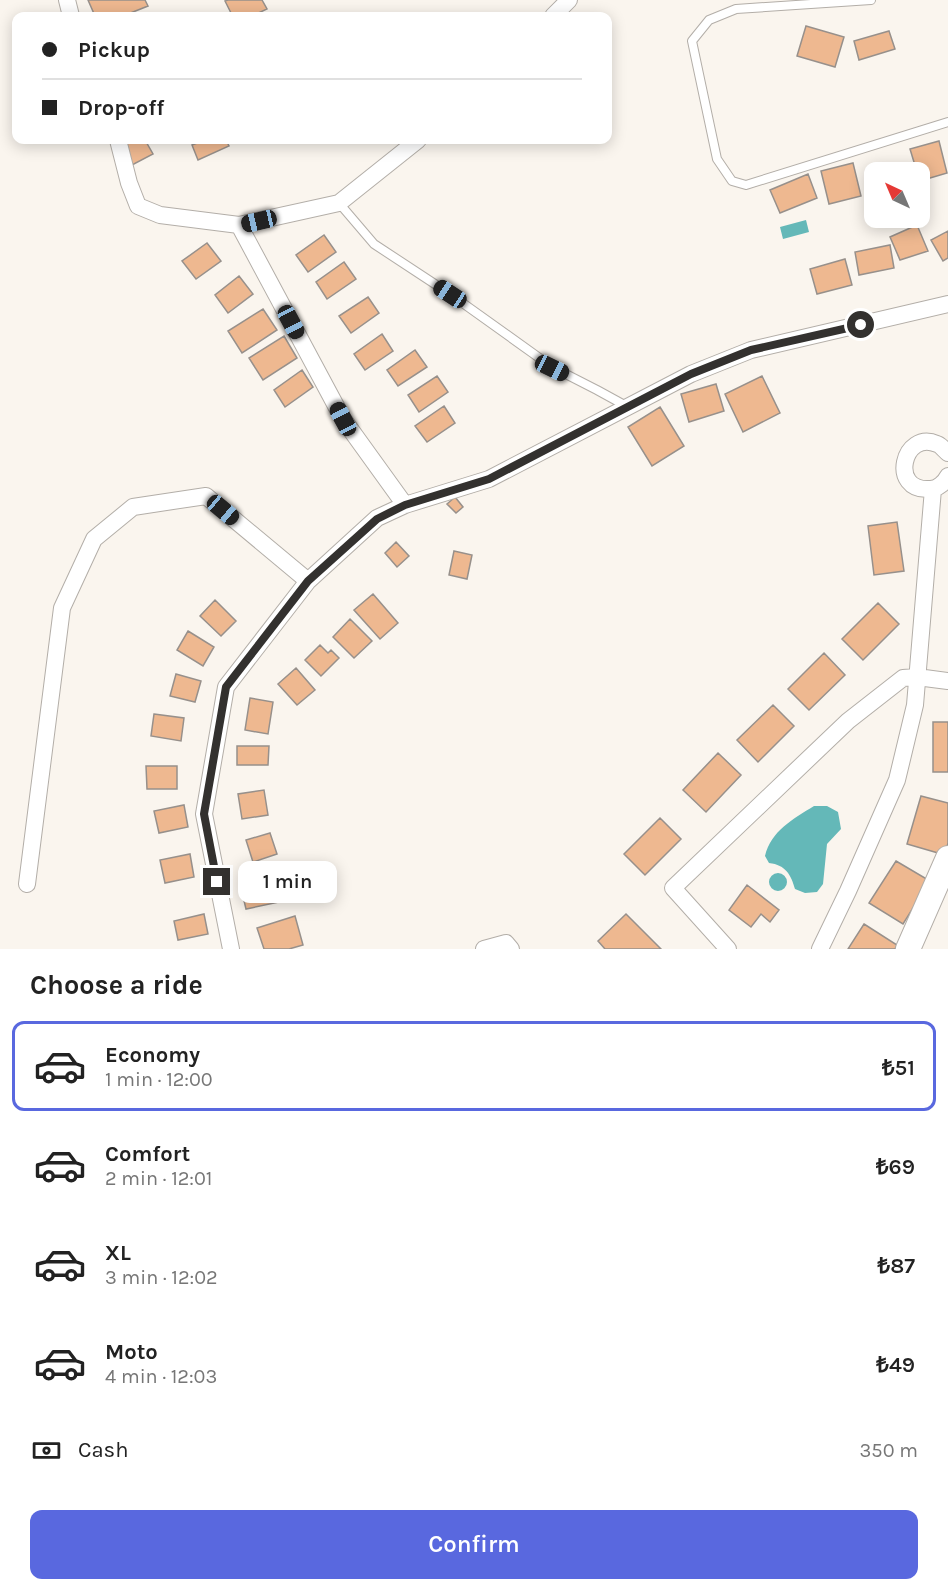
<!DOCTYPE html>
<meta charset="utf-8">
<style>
:root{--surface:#fff;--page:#f6f6f6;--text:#222;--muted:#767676;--line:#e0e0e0;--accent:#5968df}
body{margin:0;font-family:Karla,sans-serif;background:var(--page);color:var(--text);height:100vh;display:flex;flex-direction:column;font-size:22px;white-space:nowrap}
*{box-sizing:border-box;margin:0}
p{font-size:20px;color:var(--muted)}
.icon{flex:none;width:33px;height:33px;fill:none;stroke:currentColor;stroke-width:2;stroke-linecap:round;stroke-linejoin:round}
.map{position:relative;height:949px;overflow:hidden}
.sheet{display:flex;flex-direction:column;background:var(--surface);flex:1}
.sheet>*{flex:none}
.hud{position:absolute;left:12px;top:12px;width:600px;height:132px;border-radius:12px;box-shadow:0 3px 15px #0003;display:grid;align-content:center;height:132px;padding:0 30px;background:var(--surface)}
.needle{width:39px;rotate:316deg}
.fabs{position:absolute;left:864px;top:162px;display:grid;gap:12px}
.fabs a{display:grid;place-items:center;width:66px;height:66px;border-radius:12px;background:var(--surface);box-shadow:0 3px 15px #0003;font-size:30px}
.end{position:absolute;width:27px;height:27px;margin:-14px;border:8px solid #33312f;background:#fff;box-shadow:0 0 0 3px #fff}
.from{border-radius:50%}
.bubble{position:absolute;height:42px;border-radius:12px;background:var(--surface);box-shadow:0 3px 15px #0003;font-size:20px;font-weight:600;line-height:42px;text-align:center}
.car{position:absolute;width:18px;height:36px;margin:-18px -9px;border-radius:8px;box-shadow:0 0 4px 2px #0007;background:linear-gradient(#222 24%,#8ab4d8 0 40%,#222 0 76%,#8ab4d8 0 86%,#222 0)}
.hud b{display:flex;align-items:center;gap:21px;height:57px;font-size:22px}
.hud b+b{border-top:2px solid var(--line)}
.hud i{width:15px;height:15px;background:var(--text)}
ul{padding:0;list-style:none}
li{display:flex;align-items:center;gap:18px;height:90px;margin:0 12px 9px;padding:0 18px;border:3px solid transparent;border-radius:12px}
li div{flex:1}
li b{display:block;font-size:22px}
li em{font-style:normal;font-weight:600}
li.selected{border-color:var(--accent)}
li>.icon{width:54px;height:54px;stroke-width:1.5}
h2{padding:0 30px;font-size:27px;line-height:72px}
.pay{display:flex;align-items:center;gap:15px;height:66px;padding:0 30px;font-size:22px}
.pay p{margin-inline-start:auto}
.primary-button{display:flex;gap:12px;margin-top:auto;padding:12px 30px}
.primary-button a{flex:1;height:69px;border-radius:12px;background:var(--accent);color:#fff;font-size:24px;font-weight:600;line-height:69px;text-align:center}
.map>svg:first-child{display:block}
.water{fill:#64b8b8}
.building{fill:#eeb890;stroke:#97908b;stroke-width:1.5}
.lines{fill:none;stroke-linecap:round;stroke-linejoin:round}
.lane-casing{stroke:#b3aea8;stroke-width:10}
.street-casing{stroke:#b3aea8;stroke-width:18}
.secondary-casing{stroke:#b3aea8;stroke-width:26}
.lane{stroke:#fff;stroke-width:8}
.street{stroke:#fff;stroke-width:16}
.secondary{stroke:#fff;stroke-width:24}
.route{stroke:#33312f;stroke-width:8}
</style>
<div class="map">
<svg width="948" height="949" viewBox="0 0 948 949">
<rect width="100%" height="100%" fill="#faf5ee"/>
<path class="water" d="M806,220L809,232L783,239L780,227Z
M814,806H827L838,812L841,829L827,844L823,884L817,892L805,893L795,889C791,875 786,865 769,863L765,856C771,831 793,819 814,806Z
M769 882a9 9 0 1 1 18 0a9 9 0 1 1-18 0Z"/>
<path class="building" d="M88,0H145L148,6L123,16H95Z
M228,0H262L267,9L252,16H228L232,15L225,1Z
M806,26L844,37L835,67L797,56Z
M889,31L895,49L859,60L854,41Z
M135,140H145L153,154L132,165L122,146Z
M205,140H226L229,146L198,160L192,145Z
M939,141L947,173L920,181V172H917L910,149Z
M853,163L861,196L829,204L821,171Z
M808,174L817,198L780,213L770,190Z
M917,225L928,251L900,260L890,237Z
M948,231V258L943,261L931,240Z
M324,235L336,252L308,272L296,255Z
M207,243L221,261L196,279L182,261Z
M890,245L894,268L859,275L855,252Z
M845,259L852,285L817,294L810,269Z
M344,262L356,279L327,299L316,282Z
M239,276L253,294L228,313L215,295Z
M368,297L379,313L351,333L339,316Z
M263,309L277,330L242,353L228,331Z
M382,334L393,351L365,370L354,354Z
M284,336L297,358L263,380L249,358Z
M415,350L427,367L398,386L387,370Z
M302,370L313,387L285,407L274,390Z
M437,376L448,392L419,412L408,395Z
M762,376L780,413L743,432L725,394Z
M716,384L724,411L689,422L681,394Z
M444,406L455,423L427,442L415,426Z
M660,407L684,446L652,466L628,427Z
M455,497L463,507L456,513L447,504Z
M897,522L904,571L874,575L868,526Z
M396,542L409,556L397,567L385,553Z
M454,551L472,555L467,579L449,575Z
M373,594L398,623L380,639L354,610Z
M215,600L236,621L221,636L200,616Z
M878,603L899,624L863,660L842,639Z
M350,619L372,641L354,658L333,637Z
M188,631L214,647L203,666L177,650Z
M320,645L328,653L331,650L339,658L321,676L305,660Z
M824,653L845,675L809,710L788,689Z
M296,668L315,690L297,705L278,684Z
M176,674L201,681L195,702L170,696Z
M250,698L273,702L268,734L245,730Z
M773,705L794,726L758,762L737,740Z
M154,714L184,718L181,741L151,736Z
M933,722H948V772H933Z
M237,746H269L268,765H237Z
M718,753L741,775L706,812L683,790Z
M146,766H177V789H147Z
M264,790L268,815L242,819L238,794Z
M921,796L948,803V843L945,855L907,844Z
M184,805L188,827L159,833L154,811Z
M660,818L681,839L645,875L624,854Z
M270,833L277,854L253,862L246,840Z
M190,854L194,877L165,883L160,860Z
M896,861L930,881L903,924L869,903Z
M280,880L284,901L246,909L241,888Z
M747,885L779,910L770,922L761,914L751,927L729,910Z
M204,914L208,934L178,940L174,921Z
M626,914L661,949H605L598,941Z
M295,916L303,945L289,949H264L257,928Z
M864,924L897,945L895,949H848Z"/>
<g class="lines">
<g class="lane-casing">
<path id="lane" d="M871,0L736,9L709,20L692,41L717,159L732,181L746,185L948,122
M339,203L374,244L450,294L552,367L597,390L628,407"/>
</g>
<g class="street-casing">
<path id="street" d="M67,0L71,16
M553,16L569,0
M118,140L129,183L138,206L160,215L239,225L339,203L418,140
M239,225L343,419L405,505
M948,453C945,451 941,445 937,444C903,429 888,492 930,489C938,489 945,482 948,476
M27,884L62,608L94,539L133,507L206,496L308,581
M231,949L204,814L226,687L308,581L377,518L405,505L489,479L691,374L751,350L948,304
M484,949L506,943L511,949
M728,949L673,888L848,721L903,678L917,677L948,681
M820,949L848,891L897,780L915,705L933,489"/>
</g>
<g class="secondary-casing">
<path id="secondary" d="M908,949L948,858"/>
</g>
<use href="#lane" class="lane"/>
<use href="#street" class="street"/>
<use href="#secondary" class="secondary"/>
</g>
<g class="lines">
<path class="route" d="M217,882L204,814L226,687L308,581L377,519L405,505L489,479L691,374L751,350L861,325"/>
</g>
</svg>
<div class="fabs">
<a><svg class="needle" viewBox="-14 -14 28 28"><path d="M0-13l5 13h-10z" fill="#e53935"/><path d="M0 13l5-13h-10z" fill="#767676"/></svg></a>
</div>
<i class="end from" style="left:861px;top:325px"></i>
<i class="end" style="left:217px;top:882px"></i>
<div class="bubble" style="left:238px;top:861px;width:99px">1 min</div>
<i class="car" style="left:259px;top:221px;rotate:257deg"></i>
<i class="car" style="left:450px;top:294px;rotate:303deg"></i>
<i class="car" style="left:291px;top:322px;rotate:152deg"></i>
<i class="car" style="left:552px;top:368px;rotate:116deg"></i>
<i class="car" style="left:343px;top:419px;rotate:332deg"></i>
<i class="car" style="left:223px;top:510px;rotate:130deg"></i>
<div class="hud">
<b><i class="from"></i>Pickup</b>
<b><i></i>Drop-off</b>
</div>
</div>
<section class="sheet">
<h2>Choose a ride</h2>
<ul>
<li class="selected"><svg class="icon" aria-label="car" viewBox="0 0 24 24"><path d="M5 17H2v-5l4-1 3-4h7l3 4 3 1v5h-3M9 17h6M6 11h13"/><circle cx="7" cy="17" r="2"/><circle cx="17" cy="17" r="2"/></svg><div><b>Economy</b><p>1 min · 12:00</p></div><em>₺51</em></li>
<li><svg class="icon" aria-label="car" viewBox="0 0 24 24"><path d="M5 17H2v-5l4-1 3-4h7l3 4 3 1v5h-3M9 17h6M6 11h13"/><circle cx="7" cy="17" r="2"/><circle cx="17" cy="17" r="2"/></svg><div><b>Comfort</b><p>2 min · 12:01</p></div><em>₺69</em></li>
<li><svg class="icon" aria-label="car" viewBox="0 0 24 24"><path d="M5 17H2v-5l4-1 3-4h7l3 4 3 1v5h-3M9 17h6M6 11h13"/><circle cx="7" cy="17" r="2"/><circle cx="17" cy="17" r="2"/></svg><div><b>XL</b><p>3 min · 12:02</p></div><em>₺87</em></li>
<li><svg class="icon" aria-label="car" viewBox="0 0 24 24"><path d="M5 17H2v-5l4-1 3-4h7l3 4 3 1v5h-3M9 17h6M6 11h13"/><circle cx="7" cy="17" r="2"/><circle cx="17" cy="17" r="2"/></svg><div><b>Moto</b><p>4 min · 12:03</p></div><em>₺49</em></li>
</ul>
<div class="pay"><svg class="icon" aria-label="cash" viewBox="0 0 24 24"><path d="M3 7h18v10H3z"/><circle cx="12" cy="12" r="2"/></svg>Cash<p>350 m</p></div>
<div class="primary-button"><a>Confirm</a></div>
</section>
